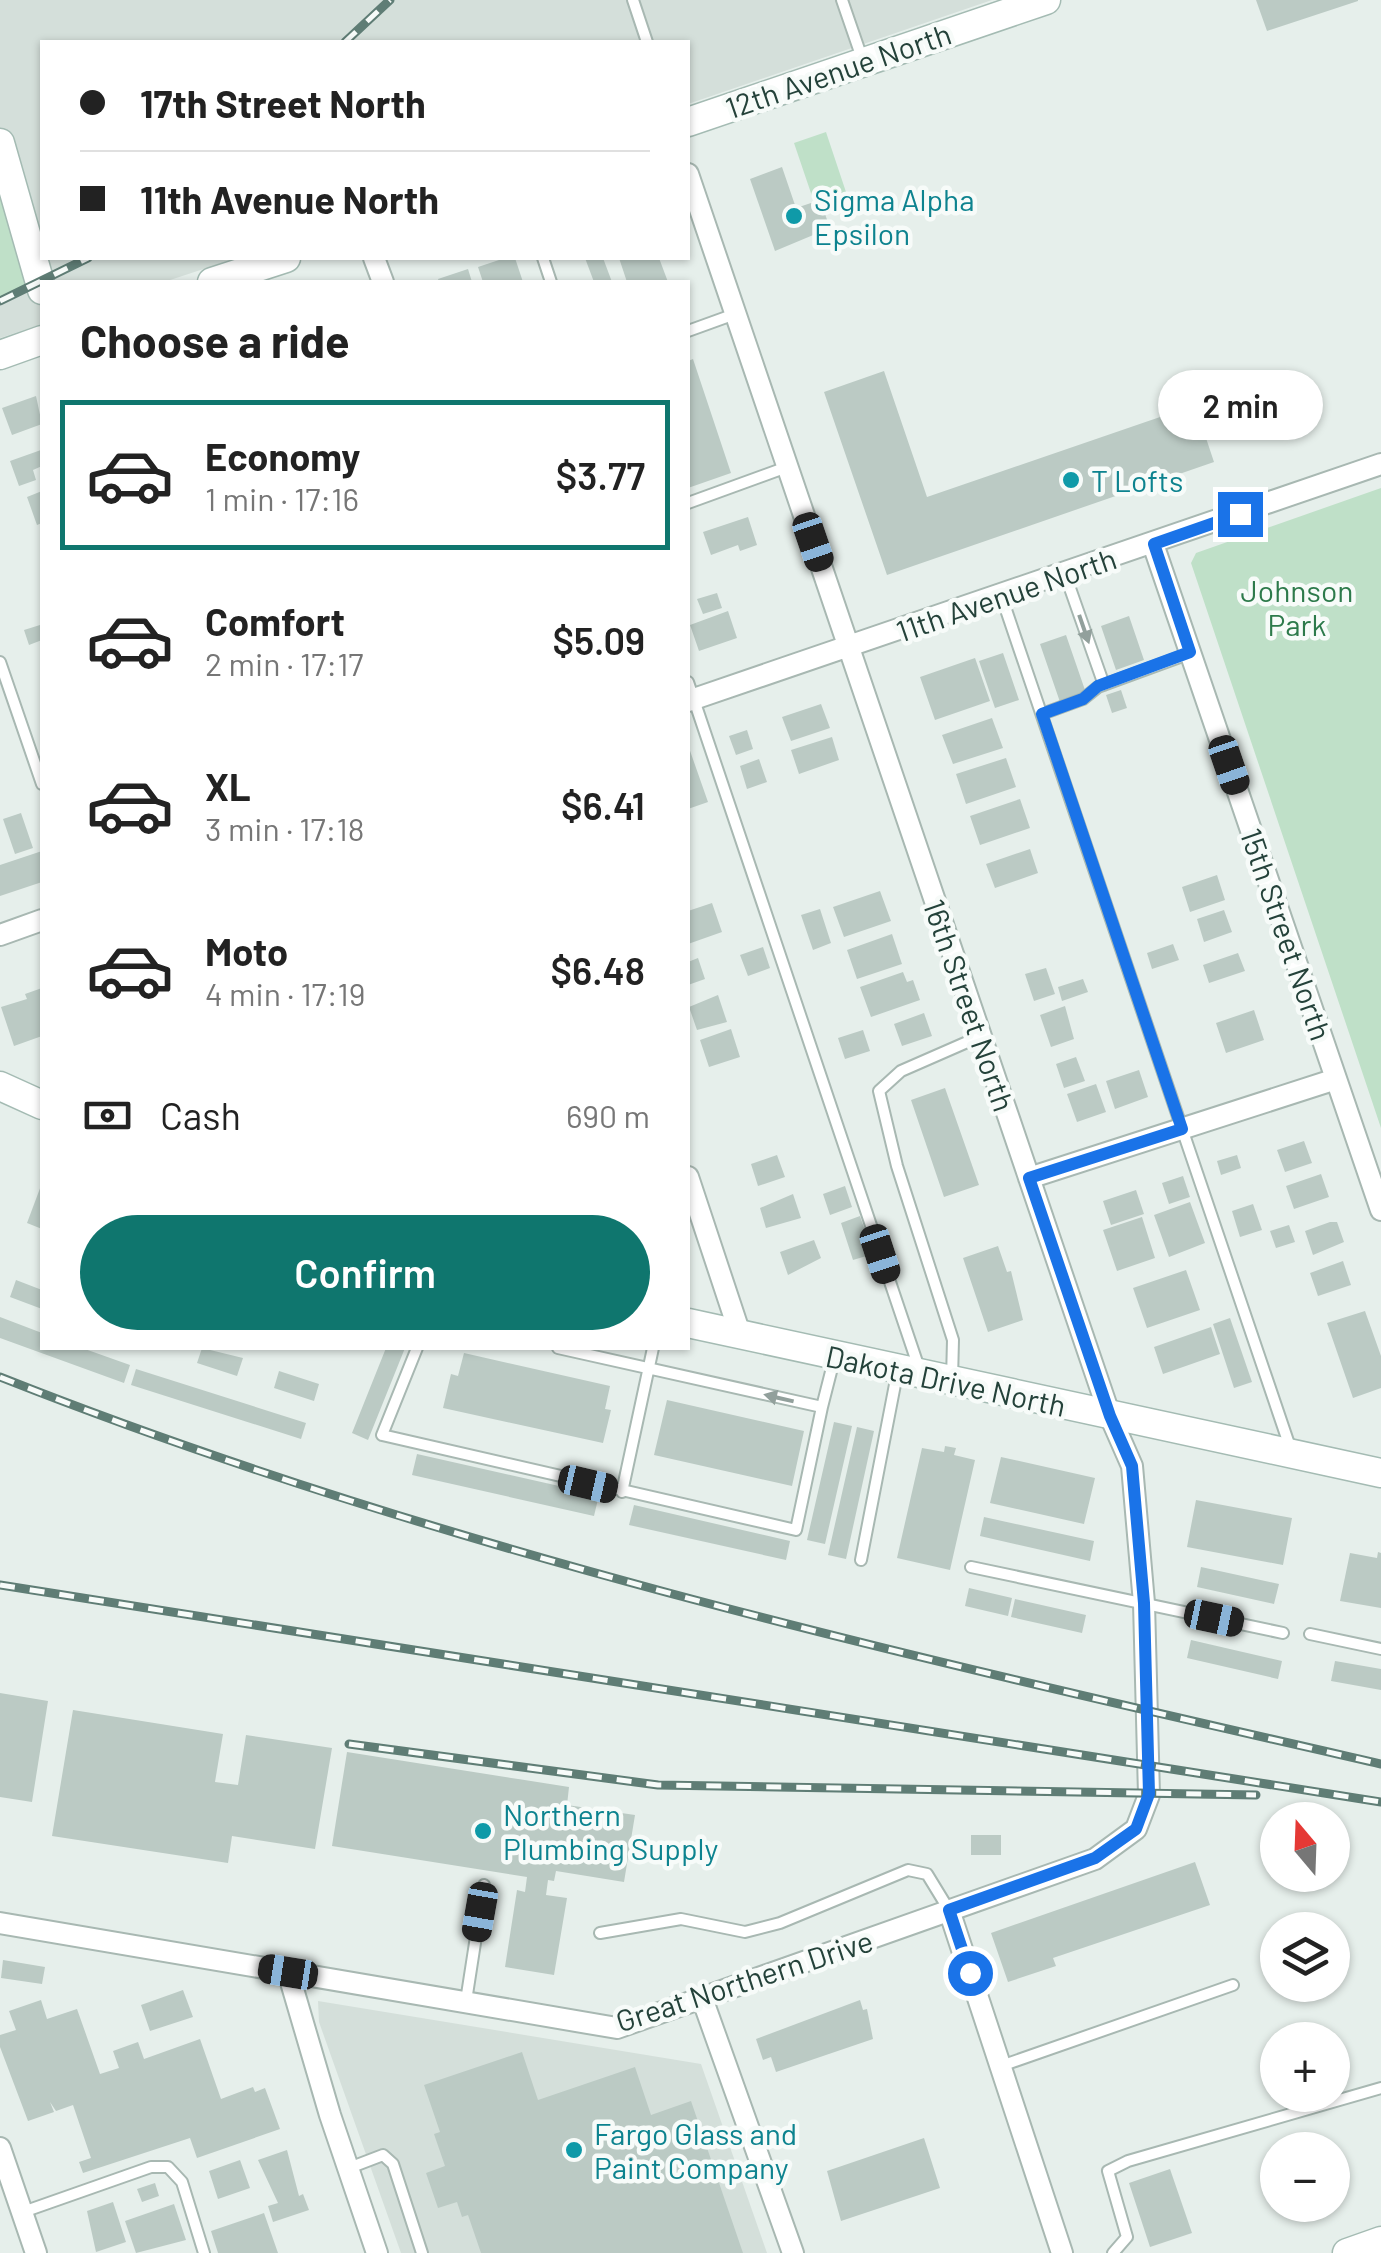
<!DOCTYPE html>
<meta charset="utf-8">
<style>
:root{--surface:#fff;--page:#f6f6f6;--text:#222;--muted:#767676;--line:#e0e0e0;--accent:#0f766e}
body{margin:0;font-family:Barlow,sans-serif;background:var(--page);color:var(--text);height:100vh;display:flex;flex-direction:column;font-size:38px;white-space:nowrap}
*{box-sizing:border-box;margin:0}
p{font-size:32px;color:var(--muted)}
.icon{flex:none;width:55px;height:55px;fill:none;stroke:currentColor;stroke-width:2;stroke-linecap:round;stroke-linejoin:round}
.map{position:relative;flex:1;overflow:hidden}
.sheet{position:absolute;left:40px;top:280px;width:650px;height:1070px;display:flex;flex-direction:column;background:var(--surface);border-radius:0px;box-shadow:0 2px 8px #0004}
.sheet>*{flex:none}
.hud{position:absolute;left:40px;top:40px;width:650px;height:220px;border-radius:0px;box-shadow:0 2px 8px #0004;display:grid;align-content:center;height:220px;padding:0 40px;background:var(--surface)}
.needle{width:65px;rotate:341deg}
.fabs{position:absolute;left:1260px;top:1802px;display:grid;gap:20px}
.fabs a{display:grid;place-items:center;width:90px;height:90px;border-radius:50%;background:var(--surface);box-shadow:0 2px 8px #0004;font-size:50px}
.end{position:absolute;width:45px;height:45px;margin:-22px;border:12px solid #1a73e8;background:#fff;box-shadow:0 0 0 5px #fff}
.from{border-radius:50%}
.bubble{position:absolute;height:70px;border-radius:35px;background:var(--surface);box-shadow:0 2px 8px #0004;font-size:32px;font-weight:600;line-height:70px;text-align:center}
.car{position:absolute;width:30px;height:60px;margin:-30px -15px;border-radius:12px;box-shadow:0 0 8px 2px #0007;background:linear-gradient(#222 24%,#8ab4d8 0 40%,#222 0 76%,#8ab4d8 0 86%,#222 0)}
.hud b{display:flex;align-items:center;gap:35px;height:95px;font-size:38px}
.hud b+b{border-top:2px solid var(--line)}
.hud i{width:25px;height:25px;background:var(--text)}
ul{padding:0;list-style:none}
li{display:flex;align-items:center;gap:30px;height:150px;margin:0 20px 15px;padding:0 20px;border:5px solid transparent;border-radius:0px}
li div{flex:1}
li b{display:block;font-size:38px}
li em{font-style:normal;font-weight:600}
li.selected{border-color:var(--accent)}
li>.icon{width:90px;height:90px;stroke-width:1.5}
h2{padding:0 40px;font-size:45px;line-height:120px}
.pay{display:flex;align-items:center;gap:25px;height:110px;padding:0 40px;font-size:38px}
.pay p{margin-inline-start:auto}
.action{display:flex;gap:20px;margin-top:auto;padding:20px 40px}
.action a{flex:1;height:115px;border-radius:60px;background:var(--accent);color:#fff;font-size:40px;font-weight:600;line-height:115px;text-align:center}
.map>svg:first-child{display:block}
.built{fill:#d4dfda}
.green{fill:#bfe0c8}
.building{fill:#bbcac4}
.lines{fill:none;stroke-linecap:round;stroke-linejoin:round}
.lane-casing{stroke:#a8b8b2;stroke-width:14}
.street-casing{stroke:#a8b8b2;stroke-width:24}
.secondary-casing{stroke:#a4bbb3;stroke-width:31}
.lane{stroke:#fff;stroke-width:10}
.street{stroke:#fff;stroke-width:20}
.secondary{stroke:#fff;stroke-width:28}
.rail-casing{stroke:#5f7d75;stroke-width:9}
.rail{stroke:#f7fbf9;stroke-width:5;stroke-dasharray:15;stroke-linecap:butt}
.oneway{fill:#92a09c}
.route{stroke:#1a73e8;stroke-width:12}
.culture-dot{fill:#0f9aa8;stroke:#f7fbf9;stroke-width:4}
.labels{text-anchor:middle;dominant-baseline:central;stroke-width:9;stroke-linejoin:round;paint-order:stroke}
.street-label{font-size:30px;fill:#24423a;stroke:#f7fbf9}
.culture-label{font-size:30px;fill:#0d838f;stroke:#f7fbf9;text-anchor:start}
.park-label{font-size:30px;fill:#2d7a4b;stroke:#f7fbf9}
</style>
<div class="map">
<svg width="1381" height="2253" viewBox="0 0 1381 2253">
<rect width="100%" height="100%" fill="#e6efeb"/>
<path class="built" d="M0,0H992L688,104V42H42V258H237L164,282H42V324L0,338Z
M318,2001L701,2064L767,2253H401L319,2022Z"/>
<path class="green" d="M826,132L846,192L814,202L794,143Z
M0,143L40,284L0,297Z
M1381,488V1128L1191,563L1196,553Z"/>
<path class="building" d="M1256,0H1358V1L1267,31Z
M782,167L796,208L820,200L830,228L775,251L750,179Z
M505,258H515L523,282H483L478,267Z
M585,258H603L612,282H594Z
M619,258H659L668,282H627Z
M468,269L472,282H439L438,279Z
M693,359L731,473L688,488V361Z
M884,371L927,497L1195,405L1214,462L887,575L824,392Z
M36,396L42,424L12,435L2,408Z
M41,450L42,466L33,470L36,480L19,486L10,461Z
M42,491V523L37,525L27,497Z
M748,517L757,545L740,551L738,545L711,555L703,532Z
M717,593L722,608L703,614L697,599Z
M728,611L737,638L699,651L690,625Z
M1129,616L1144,660L1116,670L1101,626Z
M40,625L42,640L29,645L24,630Z
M1066,635L1086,693L1060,702L1040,644Z
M1003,653L1019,700L995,708L979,661Z
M975,658L990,701L935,720L920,677Z
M1121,690L1127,708L1112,713L1106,695Z
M821,704L830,728L791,741L782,717Z
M992,718L1003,748L953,764L942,735Z
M747,730L753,749L736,755L729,736Z
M832,737L839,760L799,774L791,750Z
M688,745L708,802L688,809Z
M1006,758L1016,787L966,804L956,774Z
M759,759L767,782L747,789L740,766Z
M1020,799L1030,828L980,845L970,816Z
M21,813L33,848L15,854L3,819Z
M1030,849L1038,873L995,888L986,864Z
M42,851V882L0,896V865Z
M1217,875L1225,900L1190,912L1182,887Z
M880,891L891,921L844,937L833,907Z
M712,903L722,932L688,944V911Z
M820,909L831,943L813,950L801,915Z
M1224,910L1232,932L1204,942L1197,919Z
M892,934L902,964L857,979L847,950Z
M1173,944L1179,960L1152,969L1147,953Z
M763,947L770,968L748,976L740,955Z
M1238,953L1245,971L1209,983L1203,965Z
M698,958L705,979L688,985V962Z
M1046,968L1055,994L1034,1001L1025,974Z
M903,972L907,982L913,980L920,1000L871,1017L860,987Z
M1083,979L1088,992L1062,1001L1058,987Z
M42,988V1036L14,1046L1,1007L27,999L25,994Z
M718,995L727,1022L697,1030L689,1007Z
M1065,1006L1074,1039L1051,1047L1040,1015Z
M1254,1010L1264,1040L1226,1053L1216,1023Z
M924,1013L932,1036L902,1046L894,1024Z
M731,1029L740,1057L709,1067L700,1040Z
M863,1030L870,1051L845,1059L838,1038Z
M1076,1057L1085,1081L1064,1088L1056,1064Z
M1139,1070L1148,1097L1115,1109L1106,1081Z
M1096,1084L1106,1112L1077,1122L1067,1094Z
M945,1088L979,1185L944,1197L911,1100Z
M1304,1141L1312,1163L1285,1172L1277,1150Z
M777,1155L785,1177L758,1186L751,1164Z
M1237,1155L1241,1168L1221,1175L1217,1161Z
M1321,1174L1329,1197L1294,1209L1286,1186Z
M1183,1176L1190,1197L1169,1204L1162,1183Z
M42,1183V1229L27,1223Z
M845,1186L852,1207L830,1215L823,1194Z
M1136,1190L1144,1214L1111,1225L1103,1201Z
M793,1194L801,1218L766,1228L760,1208Z
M1190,1202L1205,1243L1169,1257L1154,1215Z
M1253,1204L1262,1230L1240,1237L1232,1211Z
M860,1216L873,1254L853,1260L841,1223Z
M1142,1217L1155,1258L1117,1271L1103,1230Z
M1330,1222H1337L1344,1242L1313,1255L1305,1231Z
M1289,1225L1295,1242L1276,1248L1270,1231Z
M814,1240L821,1258L788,1275L780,1252Z
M998,1246L1007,1272L1011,1271L1023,1320L988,1332L963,1258Z
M1343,1261L1351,1285L1318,1296L1310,1273Z
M1186,1270L1200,1310L1147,1328L1133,1288Z
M16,1280L42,1290V1309L10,1297Z
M1365,1311L1381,1356V1388L1353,1398L1327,1323Z
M0,1317L42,1333V1348H82L130,1365L124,1383L0,1338Z
M1230,1318L1252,1382L1234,1388L1213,1324Z
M1211,1327L1220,1354L1163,1374L1154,1347Z
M202,1348L243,1358L237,1376L197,1363Z
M386,1348H405L368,1440L352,1433Z
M464,1353L610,1386L605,1409L611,1410L603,1443L443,1408L451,1374L458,1376Z
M136,1369L306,1423L301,1439L131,1385Z
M279,1371L319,1384L314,1401L274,1388Z
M667,1400L804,1431L792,1486L654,1455Z
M834,1422L852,1426L825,1544L807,1540Z
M857,1427L874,1431L846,1559L828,1555Z
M945,1446L956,1448L954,1455L975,1460L950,1570L897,1558L922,1448L944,1452Z
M417,1454L599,1495L594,1516L412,1475Z
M1001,1457L1095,1478L1084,1524L990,1503Z
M1196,1500L1292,1518L1283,1565L1187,1547Z
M634,1505L790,1541L786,1560L629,1525Z
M984,1517L1094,1541L1090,1561L980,1536Z
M1378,1552L1381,1553V1608L1340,1601L1350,1553L1377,1558Z
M1201,1567L1279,1584L1274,1604L1197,1587Z
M969,1588L1012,1598L1008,1616L965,1606Z
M1015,1599L1086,1615L1082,1633L1011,1617Z
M1191,1640L1282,1661L1278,1679L1187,1658Z
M1335,1661L1381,1669V1690L1331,1681Z
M0,1693L48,1701L32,1802L0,1797Z
M73,1710L223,1734L215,1782L238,1785L246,1735L332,1748L315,1849L232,1836L228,1863L52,1836Z
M347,1752L569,1787L567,1805L635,1815L624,1882L556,1871L554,1881L548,1880L546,1895L567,1898L554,1975L505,1967L517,1890L525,1892L527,1877L332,1846Z
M971,1835H1001V1855H971Z
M1195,1862L1210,1905L1053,1958L1056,1966L1008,1982L991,1933Z
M3,1960L45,1967L42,1984L1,1978Z
M183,1990L193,2017L150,2031L141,2005Z
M41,2000L47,2019L77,2009L100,2074L119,2068L113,2051L138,2042L144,2059L200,2039L221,2099L253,2087L255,2092L265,2088L280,2129L197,2158L190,2138L83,2173L79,2162L91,2158L73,2105L56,2111L50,2102L54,2112L28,2121L0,2047V2035L16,2030L9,2011Z
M860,2000L863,2010L867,2009L873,2039L776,2072L771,2057L763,2060L756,2039Z
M522,2052L538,2100L635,2067L651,2115L691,2101L743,2253H481L468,2215L462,2217L457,2202L438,2208L426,2173L445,2166L434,2134L440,2132L424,2085Z
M924,2138L940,2188L841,2221L827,2171Z
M287,2150L299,2196L303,2194L309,2210L273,2222L268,2206L278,2203L258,2160Z
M240,2160L250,2188L218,2199L209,2171Z
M1170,2169L1192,2233L1150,2247L1129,2183Z
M155,2183L159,2196L142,2202L137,2189Z
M113,2202L126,2242L96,2252L87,2211Z
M174,2204L186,2240L136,2253L125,2221Z
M264,2213L278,2253H218L211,2231Z"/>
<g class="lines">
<g class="lane-casing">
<path id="lane" d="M633,0L647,42
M842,0L863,61
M543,258L551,282
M688,331L735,314
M688,503L787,467
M1065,574L1104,685
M1001,595L1291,1450
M0,662L42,784
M688,682L919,1368
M1042,714L1083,699L1098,687L1191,653
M417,1348L382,1435L796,1530L822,1407
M558,1348L822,1407L835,1356
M952,1379L953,1340L897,1166L879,1091L901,1071L981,1036
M622,1492L653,1348
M861,1560L898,1369
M971,1567L1283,1633
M1310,1634L1381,1649
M600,1933L681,1919L745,1932L780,1923L908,1870L927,1874L949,1910
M466,2001L484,1885
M1001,2066L1233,1985
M349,2168L383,2155L393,2164L422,2253
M23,2212L151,2167H168L182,2182L204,2253
M1113,2253L1127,2237L1108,2171L1128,2161L1381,2088"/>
</g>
<g class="street-casing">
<path id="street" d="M374,258L383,282
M1153,544L1381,1210
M688,701L1381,464
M0,935L42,920
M688,1177L740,1334
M1029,1178L1336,1079
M949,1910L1062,2253
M0,1923L617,2028L1095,1859L1136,1829L1149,1795L1144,1603L1132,1466L1110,1416L688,174
M288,1972L330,2115L377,2253
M702,1998L793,2253
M0,2148L36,2253"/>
</g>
<g class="secondary-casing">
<path id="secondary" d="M688,122L1046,0
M0,143L42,290
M212,282L286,258
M0,355L42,340
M0,1086L42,1105
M688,1323L1381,1473
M1347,2253L1381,2241"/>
</g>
<use href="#lane" class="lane"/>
<use href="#street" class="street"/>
<use href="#secondary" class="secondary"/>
<g class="rail-casing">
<path id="rail" d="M345,42L390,0
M0,301L88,258
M0,1377C446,1553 915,1658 1381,1764
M0,1585L1381,1802
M349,1744L658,1785L1256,1795"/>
</g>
<use href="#rail" class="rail"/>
</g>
<defs><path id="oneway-solid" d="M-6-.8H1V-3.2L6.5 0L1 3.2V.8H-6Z" transform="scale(2.5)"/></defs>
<g class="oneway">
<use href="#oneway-solid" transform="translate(1084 629) rotate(71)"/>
<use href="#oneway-solid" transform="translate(779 1398) rotate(-167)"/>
</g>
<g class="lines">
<path class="route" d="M970,1973L949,1910L1095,1858L1136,1829L1149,1794L1144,1603L1132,1466L1110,1416L1029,1178L1182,1129L1042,714L1083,699L1098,686L1190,652L1154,544L1240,514"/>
</g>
<g class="culture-dot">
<circle cx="794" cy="216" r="10"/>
<circle cx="1071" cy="480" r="10"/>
<circle cx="483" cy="1831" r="10"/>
<circle cx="574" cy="2150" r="10"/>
</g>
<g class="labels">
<g class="street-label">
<text transform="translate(838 70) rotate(-19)">12th Avenue North</text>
<text transform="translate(1006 594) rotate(-19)">11th Avenue North</text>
<text transform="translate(1287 934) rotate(71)">15th Street North</text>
<text transform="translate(970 1005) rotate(71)">16th Street North</text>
<text transform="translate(946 1380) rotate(12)">Dakota Drive North</text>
<text transform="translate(744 1980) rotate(-18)">Great Northern Drive</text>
</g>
<g class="culture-label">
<text x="814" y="199">Sigma Alpha<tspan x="814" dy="34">Epsilon</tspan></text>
<text x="1091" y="480">T Lofts</text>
<text x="503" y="1814">Northern<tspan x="503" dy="34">Plumbing Supply</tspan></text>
<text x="594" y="2133">Fargo Glass and<tspan x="594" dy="34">Paint Company</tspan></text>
</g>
<g class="park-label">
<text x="1297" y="590">Johnson<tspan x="1297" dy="34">Park</tspan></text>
</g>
</g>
</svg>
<div class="fabs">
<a><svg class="needle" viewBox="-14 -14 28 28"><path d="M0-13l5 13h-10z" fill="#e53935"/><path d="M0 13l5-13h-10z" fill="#767676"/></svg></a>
<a><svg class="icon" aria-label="layers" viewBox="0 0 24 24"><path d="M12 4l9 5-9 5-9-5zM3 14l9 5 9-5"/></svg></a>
<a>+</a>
<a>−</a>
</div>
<i class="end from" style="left:970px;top:1973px"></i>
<i class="end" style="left:1240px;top:514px"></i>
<div class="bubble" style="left:1158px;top:370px;width:165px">2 min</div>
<i class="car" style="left:813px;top:542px;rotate:161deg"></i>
<i class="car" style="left:1229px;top:765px;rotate:161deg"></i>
<i class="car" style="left:880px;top:1254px;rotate:162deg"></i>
<i class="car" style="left:588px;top:1484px;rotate:103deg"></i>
<i class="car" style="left:1214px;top:1618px;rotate:102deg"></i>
<i class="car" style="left:480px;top:1912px;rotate:190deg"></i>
<i class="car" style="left:288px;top:1972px;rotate:279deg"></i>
<div class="hud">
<b><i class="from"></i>17th Street North</b>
<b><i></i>11th Avenue North</b>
</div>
<section class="sheet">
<h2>Choose a ride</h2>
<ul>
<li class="selected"><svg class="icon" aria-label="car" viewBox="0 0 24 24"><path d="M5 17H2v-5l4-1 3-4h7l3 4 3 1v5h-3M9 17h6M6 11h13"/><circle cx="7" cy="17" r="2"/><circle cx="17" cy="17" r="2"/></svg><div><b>Economy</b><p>1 min · 17:16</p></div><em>$3.77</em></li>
<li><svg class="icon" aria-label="car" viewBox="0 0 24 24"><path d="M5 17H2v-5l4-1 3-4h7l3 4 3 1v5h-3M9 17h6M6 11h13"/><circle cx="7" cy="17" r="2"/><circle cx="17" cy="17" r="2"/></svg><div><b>Comfort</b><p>2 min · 17:17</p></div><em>$5.09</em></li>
<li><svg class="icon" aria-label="car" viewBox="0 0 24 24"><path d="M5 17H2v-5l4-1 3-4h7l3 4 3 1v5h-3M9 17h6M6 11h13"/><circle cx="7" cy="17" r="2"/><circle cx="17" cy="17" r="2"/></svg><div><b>XL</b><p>3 min · 17:18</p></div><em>$6.41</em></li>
<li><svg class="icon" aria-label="car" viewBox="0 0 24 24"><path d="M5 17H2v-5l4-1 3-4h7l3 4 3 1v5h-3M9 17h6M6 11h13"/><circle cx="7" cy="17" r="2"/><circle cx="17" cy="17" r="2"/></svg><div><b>Moto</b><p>4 min · 17:19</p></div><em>$6.48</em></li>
</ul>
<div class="pay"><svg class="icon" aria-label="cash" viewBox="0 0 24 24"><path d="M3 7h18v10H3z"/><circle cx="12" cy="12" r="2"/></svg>Cash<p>690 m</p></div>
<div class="action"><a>Confirm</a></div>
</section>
</div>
